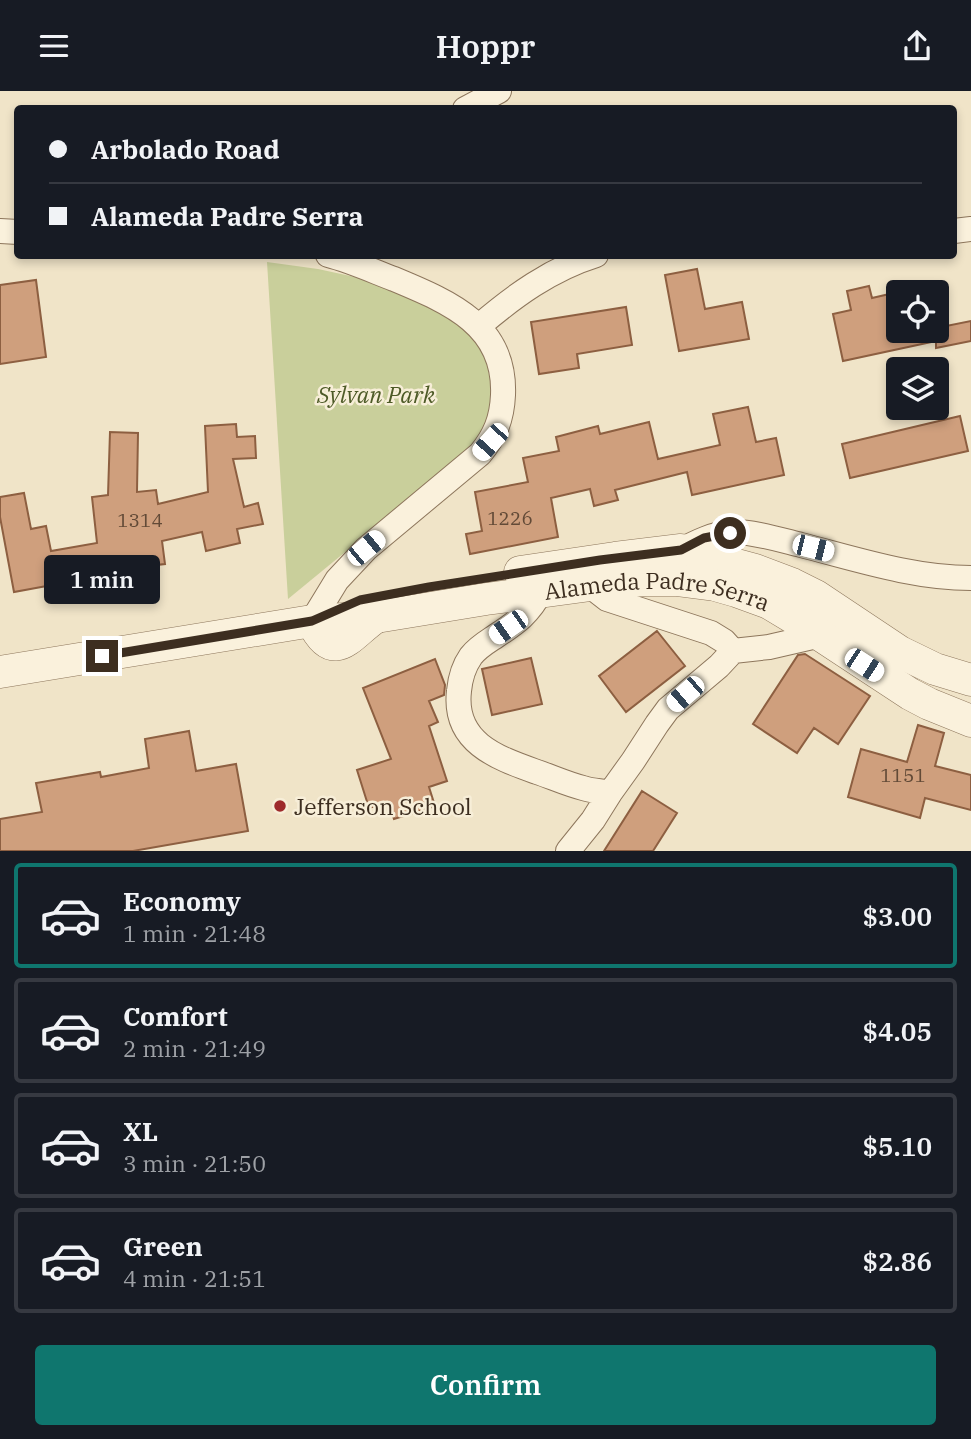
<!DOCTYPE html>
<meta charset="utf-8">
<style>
:root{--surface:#171b24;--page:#242831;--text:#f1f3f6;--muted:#9ea1a6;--line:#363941;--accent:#0f766e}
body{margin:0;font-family:"IBM Plex Serif",serif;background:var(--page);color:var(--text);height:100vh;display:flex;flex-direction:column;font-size:26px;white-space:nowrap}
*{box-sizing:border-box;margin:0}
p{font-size:23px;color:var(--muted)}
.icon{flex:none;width:38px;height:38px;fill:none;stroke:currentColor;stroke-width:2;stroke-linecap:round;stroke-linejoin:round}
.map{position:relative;height:760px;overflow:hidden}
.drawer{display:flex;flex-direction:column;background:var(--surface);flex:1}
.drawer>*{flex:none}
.banner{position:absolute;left:14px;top:14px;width:943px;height:154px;border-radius:7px;box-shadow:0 4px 10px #0003;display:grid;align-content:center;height:154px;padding:0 35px;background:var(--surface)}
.tools{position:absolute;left:886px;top:189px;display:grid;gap:14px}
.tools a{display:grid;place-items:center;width:63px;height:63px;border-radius:7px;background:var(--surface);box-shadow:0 4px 10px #0003;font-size:35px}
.end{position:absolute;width:32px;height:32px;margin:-16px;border:9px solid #3d2e20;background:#fff;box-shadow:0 0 0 4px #fff}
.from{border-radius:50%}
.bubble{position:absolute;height:49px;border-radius:7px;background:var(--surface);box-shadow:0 4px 10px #0003;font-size:23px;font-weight:600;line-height:49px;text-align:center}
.car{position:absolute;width:21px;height:42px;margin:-21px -10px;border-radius:9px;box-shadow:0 0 5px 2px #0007;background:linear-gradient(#fff 24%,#345 0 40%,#fff 0 76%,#345 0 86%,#fff 0)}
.banner b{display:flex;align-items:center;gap:24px;height:66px;font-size:26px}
.banner b+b{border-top:2px solid var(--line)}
.banner i{width:18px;height:18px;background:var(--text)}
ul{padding:12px 0 0;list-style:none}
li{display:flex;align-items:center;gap:21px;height:105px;margin:0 14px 10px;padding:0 21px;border:4px solid var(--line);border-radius:7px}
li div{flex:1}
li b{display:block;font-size:26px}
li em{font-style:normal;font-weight:600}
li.selected{border-color:var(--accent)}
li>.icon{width:63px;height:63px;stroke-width:1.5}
.primary-button{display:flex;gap:14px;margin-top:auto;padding:14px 35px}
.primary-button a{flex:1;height:80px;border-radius:7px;background:var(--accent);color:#fff;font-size:28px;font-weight:600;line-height:80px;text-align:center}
header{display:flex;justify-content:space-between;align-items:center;height:91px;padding:0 35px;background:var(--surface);font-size:32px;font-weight:600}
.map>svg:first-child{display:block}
.green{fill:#c9cf9b}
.building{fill:#cf9f7d;stroke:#8d5f41;stroke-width:2}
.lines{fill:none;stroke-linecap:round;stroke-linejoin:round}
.minor-casing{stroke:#8d765c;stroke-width:26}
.tertiary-casing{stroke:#8d765c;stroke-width:33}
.minor{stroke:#faf1dc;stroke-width:24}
.tertiary{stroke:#faf1dc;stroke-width:32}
.route{stroke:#3d2e20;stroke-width:9}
.poi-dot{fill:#9e2a2b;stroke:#f7eed8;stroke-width:2.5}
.labels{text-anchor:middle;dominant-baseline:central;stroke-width:5;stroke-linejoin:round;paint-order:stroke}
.number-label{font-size:19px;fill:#624a37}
.park-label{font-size:23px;font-style:italic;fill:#4d5a26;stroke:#f7eed8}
.street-label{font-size:23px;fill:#3d2e20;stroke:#f7eed8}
.poi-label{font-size:23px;fill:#3d2e20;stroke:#f7eed8;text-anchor:start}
</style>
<header><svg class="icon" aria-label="menu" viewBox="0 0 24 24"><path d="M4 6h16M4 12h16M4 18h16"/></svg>Hoppr<svg class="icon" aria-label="share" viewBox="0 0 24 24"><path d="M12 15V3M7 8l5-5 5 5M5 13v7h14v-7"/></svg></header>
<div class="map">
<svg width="971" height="760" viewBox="0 0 971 760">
<rect width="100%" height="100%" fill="#f0e4c8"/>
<path class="green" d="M267,171L318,178L355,186L420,211L462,236L484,259L496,313L479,351L288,508Z"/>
<path class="building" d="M697,178L705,218L742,211L749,248L679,260L665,184Z
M36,189L46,266L0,273V194Z
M869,195L872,207L898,201V240H936V237L971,230V250L936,257V250L843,270L833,223L851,219L847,200Z
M626,216L632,254L577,263L579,277L539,283L531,231Z
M748,316L756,351L776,347L784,384L692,404L687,381L615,399L618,409L594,415L590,398L551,407L558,446L470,463L466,443L482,440L475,401L528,391L523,367L559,360L556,346L598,335L600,343L649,331L658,368L720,354L713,323Z
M960,325L968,360L850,387L842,353Z
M236,333L237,346L255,345L256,367L233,368L244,416L258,412L263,433L237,438L240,452L206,460L202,441L162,450L165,473L73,483L74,490L14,501L0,426V406L24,402L31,438L46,435L51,460L97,452L92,406L108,404L110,341L138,342L137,401L156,399L158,413L208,401L205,335Z
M657,540L685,575L626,621L599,585Z
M805,563L870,605L838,653L814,637L797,662L753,633L798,564Z
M531,567L542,613L492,624L482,578Z
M435,568L445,594L444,604L429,610L438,631L429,635L447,690L429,696L435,715L394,728L388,711L369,717L357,679L391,668L363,597Z
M918,634L944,642L935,675L971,684V719L925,707L920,727L848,706L861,658L907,671Z
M189,640L196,680L236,673L248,740L133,760H0V728L42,721L36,692L100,681L101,686L149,677L145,648Z
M642,700L677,722L653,760H604Z"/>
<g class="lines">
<g class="minor-casing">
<path id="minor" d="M465,18L499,0
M0,140L18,141
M954,140L971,138
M479,235C514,205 551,178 596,164
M681,459C697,451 713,443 731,441C752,440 781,449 801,454C856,468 913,487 971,487
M589,494L607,508L711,542L724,550L733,560L769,556L821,544
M541,500C530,522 516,532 496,545C487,551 478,556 471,565C464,575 460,589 459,600C453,652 498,667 537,681C552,686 567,693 583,697C592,700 601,700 610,702
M312,530L337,489L366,458L480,363C495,345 502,328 503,304C506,234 449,211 394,188C373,180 351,170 328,164
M568,760L593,729L610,702L633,670L657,633L668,618L719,575L733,560"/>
</g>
<g class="tertiary-casing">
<g id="tertiary">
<path d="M520,481L615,467L681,459L755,479L792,493L816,505L900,561L935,578L971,589"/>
<path d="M312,530C334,577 351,542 376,526"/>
<path id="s1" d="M0,581L312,530L376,526L486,508L613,491L646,489H676L715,494L736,500L769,512L799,530L910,603L929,613L971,630"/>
</g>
</g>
<use href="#minor" class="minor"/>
<use href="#tertiary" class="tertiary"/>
</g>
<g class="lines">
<path class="route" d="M102,565L312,530L360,509L429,496L600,469L681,459L704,447L730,442"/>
</g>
<circle class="poi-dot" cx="280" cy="715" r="7"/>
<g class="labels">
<g class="number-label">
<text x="510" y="427">1226</text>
<text x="140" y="429">1314</text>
<text x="903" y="684">1151</text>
</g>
<g class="park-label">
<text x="376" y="303">Sylvan Park</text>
</g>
<g class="street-label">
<text stroke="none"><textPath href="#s1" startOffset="665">Alameda Padre Serra</textPath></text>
</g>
<g class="poi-label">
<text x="294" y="715">Jefferson School</text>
</g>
</g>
</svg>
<div class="tools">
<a><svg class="icon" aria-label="locate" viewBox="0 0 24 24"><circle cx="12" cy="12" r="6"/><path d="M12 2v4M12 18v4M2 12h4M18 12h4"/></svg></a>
<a><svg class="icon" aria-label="layers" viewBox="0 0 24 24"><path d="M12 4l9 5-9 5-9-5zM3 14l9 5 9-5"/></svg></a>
</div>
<i class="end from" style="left:730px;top:442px"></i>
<i class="end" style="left:102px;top:565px"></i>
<div class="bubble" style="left:44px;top:464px;width:116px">1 min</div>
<i class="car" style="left:490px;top:351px;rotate:222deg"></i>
<i class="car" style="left:366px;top:457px;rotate:50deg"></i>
<i class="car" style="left:813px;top:457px;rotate:104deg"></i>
<i class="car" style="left:508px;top:536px;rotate:235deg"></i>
<i class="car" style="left:864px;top:574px;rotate:123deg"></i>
<i class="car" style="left:685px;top:603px;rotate:229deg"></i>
<div class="banner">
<b><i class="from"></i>Arbolado Road</b>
<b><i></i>Alameda Padre Serra</b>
</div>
</div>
<section class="drawer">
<ul>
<li class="selected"><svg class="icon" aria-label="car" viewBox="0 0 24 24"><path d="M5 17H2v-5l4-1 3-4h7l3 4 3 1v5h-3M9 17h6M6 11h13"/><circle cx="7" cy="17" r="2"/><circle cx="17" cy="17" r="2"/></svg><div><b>Economy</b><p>1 min · 21:48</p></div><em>$3.00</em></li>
<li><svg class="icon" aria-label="car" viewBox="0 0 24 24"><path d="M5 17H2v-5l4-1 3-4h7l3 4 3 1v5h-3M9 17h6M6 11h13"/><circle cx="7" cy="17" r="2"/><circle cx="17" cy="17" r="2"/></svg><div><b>Comfort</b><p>2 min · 21:49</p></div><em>$4.05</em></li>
<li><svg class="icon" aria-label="car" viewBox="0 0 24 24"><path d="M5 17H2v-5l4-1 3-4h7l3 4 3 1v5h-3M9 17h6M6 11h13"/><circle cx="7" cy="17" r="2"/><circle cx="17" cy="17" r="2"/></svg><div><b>XL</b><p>3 min · 21:50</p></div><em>$5.10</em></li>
<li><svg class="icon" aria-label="car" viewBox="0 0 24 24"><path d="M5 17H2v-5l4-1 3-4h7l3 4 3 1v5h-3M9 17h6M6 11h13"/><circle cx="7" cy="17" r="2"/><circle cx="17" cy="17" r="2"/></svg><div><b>Green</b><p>4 min · 21:51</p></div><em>$2.86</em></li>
</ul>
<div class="primary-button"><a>Confirm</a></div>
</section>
